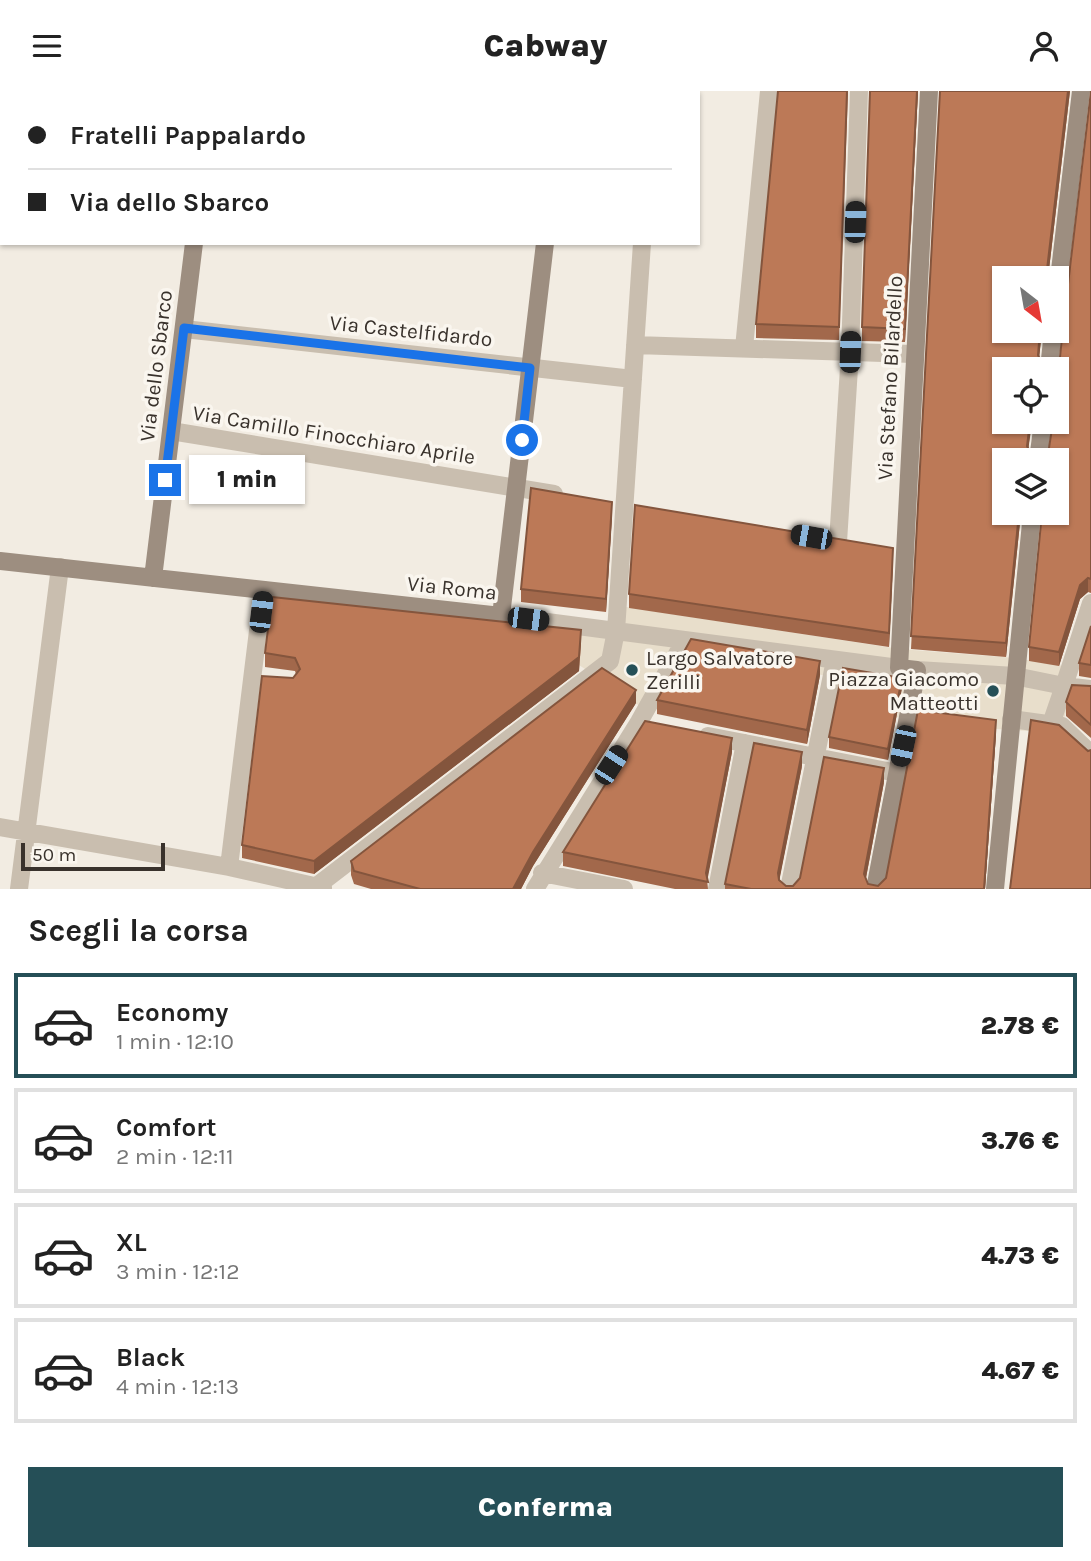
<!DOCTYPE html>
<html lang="it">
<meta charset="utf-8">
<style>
:root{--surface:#fff;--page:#f6f6f6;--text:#222;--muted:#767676;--line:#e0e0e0;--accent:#254f57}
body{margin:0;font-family:Karla,sans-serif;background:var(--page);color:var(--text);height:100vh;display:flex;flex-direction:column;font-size:26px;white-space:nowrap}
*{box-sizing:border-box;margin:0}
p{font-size:23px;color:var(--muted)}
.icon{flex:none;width:38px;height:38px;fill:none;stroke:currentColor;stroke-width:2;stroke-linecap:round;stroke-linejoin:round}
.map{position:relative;height:798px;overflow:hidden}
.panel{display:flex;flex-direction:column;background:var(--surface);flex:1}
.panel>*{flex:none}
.top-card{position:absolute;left:0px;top:0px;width:700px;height:154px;box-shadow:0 2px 5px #0004;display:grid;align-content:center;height:154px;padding:0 28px;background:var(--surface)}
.needle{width:46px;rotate:149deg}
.fabs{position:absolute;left:992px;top:175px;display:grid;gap:14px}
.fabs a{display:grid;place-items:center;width:77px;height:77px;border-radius:0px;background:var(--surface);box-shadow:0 2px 5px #0004;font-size:35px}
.scale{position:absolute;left:21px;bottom:18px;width:144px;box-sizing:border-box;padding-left:7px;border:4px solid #39322c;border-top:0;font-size:19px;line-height:24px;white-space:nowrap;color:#39322c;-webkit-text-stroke:5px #faf6ef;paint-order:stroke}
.end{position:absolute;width:32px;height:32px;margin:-16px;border:9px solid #1a73e8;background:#fff;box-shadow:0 0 0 4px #fff}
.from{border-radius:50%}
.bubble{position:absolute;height:49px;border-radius:0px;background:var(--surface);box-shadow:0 2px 5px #0004;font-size:23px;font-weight:800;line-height:49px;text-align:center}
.car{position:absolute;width:21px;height:42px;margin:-21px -10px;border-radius:9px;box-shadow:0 0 5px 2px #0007;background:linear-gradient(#222 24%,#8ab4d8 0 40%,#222 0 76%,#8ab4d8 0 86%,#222 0)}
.top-card b{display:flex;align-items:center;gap:24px;height:66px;font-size:26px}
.top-card b+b{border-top:2px solid var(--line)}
.top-card i{width:18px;height:18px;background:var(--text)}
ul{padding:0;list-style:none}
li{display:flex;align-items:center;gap:21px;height:105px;margin:0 14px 10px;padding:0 14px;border:4px solid var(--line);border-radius:0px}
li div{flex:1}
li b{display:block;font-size:26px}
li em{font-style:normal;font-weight:800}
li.current{border-color:var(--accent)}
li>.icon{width:63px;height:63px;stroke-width:1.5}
h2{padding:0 28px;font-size:32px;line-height:84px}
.cta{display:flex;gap:14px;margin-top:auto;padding:14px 28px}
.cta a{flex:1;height:80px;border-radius:0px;background:var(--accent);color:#fff;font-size:28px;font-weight:800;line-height:80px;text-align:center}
header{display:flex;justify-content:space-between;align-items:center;height:91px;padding:0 28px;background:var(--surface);font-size:32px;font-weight:800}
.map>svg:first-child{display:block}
.plaza{fill:#e8decb}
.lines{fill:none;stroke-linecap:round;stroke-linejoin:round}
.street{stroke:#c9beaf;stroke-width:18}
.secondary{stroke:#9d8e80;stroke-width:18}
.wall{fill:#a2684b;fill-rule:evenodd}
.shaded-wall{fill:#84553d}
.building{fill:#bc7957;stroke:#84553d;stroke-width:2;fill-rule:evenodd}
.route{stroke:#1a73e8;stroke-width:9}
.poi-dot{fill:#254f57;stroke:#faf6ef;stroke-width:2.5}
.labels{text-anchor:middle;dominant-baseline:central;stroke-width:7;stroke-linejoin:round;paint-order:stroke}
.street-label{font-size:21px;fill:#39322c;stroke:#faf6ef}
.poi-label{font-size:21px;fill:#39322c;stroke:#faf6ef;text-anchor:start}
</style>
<header><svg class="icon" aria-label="menu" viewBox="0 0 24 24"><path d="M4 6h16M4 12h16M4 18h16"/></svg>Cabway<svg class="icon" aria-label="person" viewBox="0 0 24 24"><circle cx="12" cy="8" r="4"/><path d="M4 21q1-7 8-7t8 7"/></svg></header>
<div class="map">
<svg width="1091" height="798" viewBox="0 0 1091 798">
<rect width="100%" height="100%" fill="#f2ece2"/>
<path class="plaza" d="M626,516L900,558L1016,567L1063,575L1071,603L1062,635L1031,640L996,638L897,626L902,598L690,561L653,624L579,574L582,536L623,541Z"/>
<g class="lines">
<path class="street" d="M652,2V0
M0,18H2
M184,238L633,288
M635,254L913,263
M744,257L769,0
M171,340L554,403
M838,451L850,261L859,0
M501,525L899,577
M917,579L1015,585L1064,595L1091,512
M1011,628L1062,635L1091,663
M1051,633L1064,595L1091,598
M708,645L897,682
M0,736L229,776L323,797
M229,776L263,499
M542,782L624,798
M19,798L60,476
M313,798L610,570L616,540L642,152
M535,798L639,631L685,549
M717,798L745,652
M789,798L835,569"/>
<path class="secondary" d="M213,2V0
M563,2V0
M1057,205L1081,0
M1049,278L1053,240
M1038,369L1043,331
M0,470L501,525L545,152
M153,487L194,152
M875,798L917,579L899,577L929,0
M995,798L1032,422"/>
</g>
<path class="wall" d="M848,0L839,249L756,247V233Z
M918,0L905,251L862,250V236Z
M940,0H1070L1048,187H1004V240H1042L1039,266L1042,273L1054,274L1060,266L1063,238L1060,231L1057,230V201L1061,202L1068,193L1091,0V502L1088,501L1080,508L1059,575L1029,570V556L1042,422H1057V369H1004V422H1021L1006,566L911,558ZM1004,278H1057V331H1053L1049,357L1043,366L1031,364L1028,358L1032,331H1004Z
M612,424L606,521L521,511V498Z
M893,471L889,556L629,517V503Z
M1091,535V587L1079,585V572Z
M581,553L579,580L314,783L242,767V754L293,587L296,583L295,580L265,576V562Z
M820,584L807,653L657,623V609Z
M1091,595V647L1066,625V611Z
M902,597L888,669L829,657V646Z
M636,612L533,775L521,798H371L354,793L351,784V770Z
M996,643L985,798H725V793L802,675L779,789L786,795H793L884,691L866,787L868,793L878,795L886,787Z
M732,661L707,788L708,798H675L563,775V761Z"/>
<path class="shaded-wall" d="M917,0H918L905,251V238Z
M1068,0H1070L1048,187H1046Z
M1040,240H1042L1038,277V264Z
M1030,331H1032L1027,368V355Z
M612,411V424L606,521V508Z
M1019,422H1021L1006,566V552Z
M893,457V471L889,556V542Z
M1088,487V501L1080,508L1059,575V561L1080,494Z
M581,539L579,580L314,783V770Z
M820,570V584L807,653V639Z
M902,587V597L888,669V658Z
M636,599V612L533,775L521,798H513L533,761Z
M996,629V643L985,798H984Z
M732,647V661L707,791L706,782Z
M802,661V675L778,796V782Z
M884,677V691L864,797V783Z"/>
<path class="building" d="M778,0H847L839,236L756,233Z
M870,0H917L905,238L862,236Z
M940,0H1068L1046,187H1004V240H1040L1038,264L1042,273L1054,274L1060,266L1064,227L1060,218L1057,216V201L1061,202L1068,193L1091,0V488L1088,487L1080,494L1059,561L1029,556L1042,422H1057V369H1004V422H1019L1006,552L911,545ZM1004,278H1057V331H1053L1049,357L1043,366L1031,364L1027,355L1030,331H1004Z
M531,397L612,411L606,508L521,498Z
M635,414L893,457L889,542L629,503Z
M272,506L581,539L579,566L314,770L242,754L262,585L293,587L300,578L295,567L265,562Z
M1091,535V574L1079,572Z
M691,548L820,570L807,639L657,609Z
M602,577L636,599L533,761L513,798H420L354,780L351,770Z
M843,577L902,587L888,658L829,646Z
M1072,594L1091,595V634L1066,611Z
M918,619L996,629L984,798H751L725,793L754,652L802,661L778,782L779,789L786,795H793L800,787L824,666L884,677L864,783L868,793L878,795L886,787Z
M1031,629L1059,634L1088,660L1091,659V798H1010Z
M645,630L732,647L706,782L708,791L563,761Z"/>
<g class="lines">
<path class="route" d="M165,389L184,237L530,277L522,349"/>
</g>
<g class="poi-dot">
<circle cx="632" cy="579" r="7"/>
<circle cx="993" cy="600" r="7"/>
</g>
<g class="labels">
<g class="street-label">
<text transform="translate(411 240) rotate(6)">Via Castelfidardo</text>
<text transform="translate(156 275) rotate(-83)">Via dello Sbarco</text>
<text transform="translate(890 287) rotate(-87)">Via Stefano Bilardello</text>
<text transform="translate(334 344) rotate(9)">Via Camillo Finocchiaro Aprile</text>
<text transform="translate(452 497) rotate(6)">Via Roma</text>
</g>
<g class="poi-label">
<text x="646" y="567">Largo Salvatore<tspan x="646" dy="24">Zerilli</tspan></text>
<text x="979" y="588" text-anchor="end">Piazza Giacomo<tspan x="979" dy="24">Matteotti</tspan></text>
</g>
</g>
</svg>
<div class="fabs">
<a><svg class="needle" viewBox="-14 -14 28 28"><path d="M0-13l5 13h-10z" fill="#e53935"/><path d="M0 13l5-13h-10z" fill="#767676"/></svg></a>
<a><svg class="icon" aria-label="locate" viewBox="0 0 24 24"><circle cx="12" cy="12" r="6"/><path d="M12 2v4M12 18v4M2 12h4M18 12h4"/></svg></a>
<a><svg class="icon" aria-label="layers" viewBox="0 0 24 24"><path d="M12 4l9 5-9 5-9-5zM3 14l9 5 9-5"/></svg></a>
</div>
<div class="scale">50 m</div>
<i class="end from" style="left:522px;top:349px"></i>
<i class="end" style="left:165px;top:389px"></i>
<div class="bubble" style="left:189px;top:364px;width:116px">1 min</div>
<i class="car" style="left:855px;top:131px;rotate:2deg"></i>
<i class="car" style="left:850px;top:261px;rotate:2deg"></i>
<i class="car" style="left:811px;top:446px;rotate:280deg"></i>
<i class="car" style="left:261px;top:521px;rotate:7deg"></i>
<i class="car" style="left:528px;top:528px;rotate:97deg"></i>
<i class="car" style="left:903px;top:655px;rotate:192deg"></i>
<i class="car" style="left:611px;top:674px;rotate:33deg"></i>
<div class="top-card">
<b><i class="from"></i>Fratelli Pappalardo</b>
<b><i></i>Via dello Sbarco</b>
</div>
</div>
<section class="panel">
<h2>Scegli la corsa</h2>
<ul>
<li class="current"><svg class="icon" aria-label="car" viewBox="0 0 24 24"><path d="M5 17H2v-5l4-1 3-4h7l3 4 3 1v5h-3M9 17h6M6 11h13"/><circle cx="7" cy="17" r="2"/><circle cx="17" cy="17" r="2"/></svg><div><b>Economy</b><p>1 min · 12:10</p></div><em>2.78 €</em></li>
<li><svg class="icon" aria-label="car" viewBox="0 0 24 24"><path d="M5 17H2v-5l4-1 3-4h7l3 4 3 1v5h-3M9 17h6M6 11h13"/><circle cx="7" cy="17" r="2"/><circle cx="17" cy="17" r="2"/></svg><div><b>Comfort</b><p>2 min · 12:11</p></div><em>3.76 €</em></li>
<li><svg class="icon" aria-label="car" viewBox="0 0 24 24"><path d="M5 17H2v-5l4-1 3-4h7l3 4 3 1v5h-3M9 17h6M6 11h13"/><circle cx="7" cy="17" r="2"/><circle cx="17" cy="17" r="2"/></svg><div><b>XL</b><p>3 min · 12:12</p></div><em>4.73 €</em></li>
<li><svg class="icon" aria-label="car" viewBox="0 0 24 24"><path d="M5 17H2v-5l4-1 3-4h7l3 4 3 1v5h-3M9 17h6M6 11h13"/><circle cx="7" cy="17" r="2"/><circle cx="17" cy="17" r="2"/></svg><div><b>Black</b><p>4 min · 12:13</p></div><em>4.67 €</em></li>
</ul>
<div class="cta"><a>Conferma</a></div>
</section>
